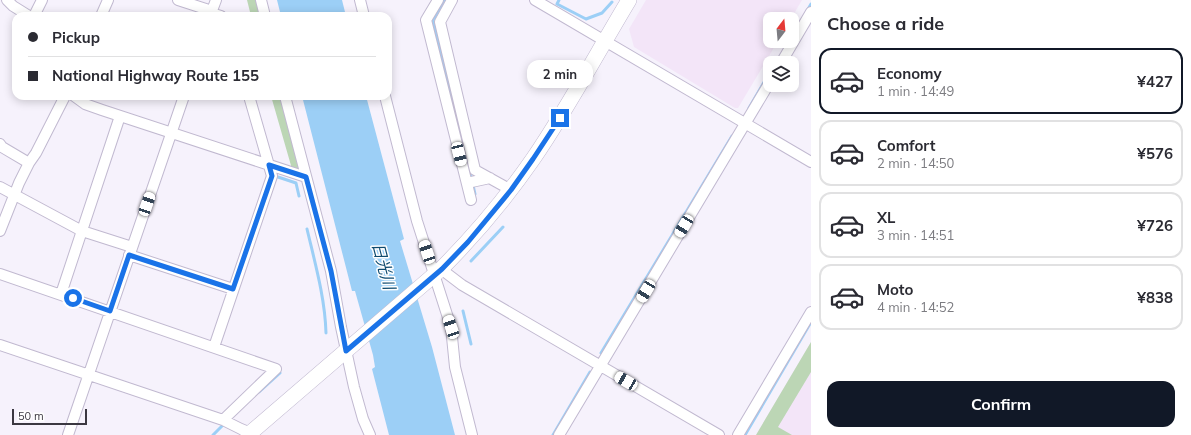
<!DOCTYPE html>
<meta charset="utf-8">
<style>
:root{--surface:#fff;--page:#f7f7f7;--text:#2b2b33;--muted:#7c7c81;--line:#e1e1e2;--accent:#111827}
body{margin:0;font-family:Mulish,"Noto Sans JP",sans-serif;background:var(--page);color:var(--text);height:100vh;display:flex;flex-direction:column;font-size:15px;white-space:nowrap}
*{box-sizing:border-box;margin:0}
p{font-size:13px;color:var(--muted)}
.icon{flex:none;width:22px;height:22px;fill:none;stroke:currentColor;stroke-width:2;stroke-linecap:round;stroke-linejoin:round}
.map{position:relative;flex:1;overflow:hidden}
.panel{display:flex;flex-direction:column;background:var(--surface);width:380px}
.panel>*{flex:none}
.top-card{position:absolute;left:12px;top:12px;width:380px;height:88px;border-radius:12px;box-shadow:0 2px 10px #0003;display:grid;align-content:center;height:88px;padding:0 16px;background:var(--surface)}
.needle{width:26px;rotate:16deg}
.tools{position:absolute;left:763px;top:12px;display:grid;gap:8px}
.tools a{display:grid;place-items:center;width:36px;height:36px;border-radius:8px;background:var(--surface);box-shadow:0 2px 10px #0003;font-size:20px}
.scale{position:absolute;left:12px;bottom:10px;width:75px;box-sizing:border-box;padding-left:4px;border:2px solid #3b3841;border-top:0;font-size:11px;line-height:14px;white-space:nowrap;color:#3b3841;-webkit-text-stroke:3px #fff;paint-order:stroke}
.end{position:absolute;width:18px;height:18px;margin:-9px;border:5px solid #1a73e8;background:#fff;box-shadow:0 0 0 2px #fff}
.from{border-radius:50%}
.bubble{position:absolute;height:28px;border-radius:12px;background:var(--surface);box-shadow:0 2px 10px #0003;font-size:13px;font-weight:700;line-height:28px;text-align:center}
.car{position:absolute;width:12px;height:24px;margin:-12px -6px;border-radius:5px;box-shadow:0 0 3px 1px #0007;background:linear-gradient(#fff 24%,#345 0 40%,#fff 0 76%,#345 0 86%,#fff 0)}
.top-card b{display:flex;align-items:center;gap:14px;height:38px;font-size:15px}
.top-card b+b{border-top:1px solid var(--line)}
.top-card i{width:10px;height:10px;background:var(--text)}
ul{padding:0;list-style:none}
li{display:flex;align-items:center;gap:12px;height:66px;margin:0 8px 6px;padding:0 8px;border:2px solid var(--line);border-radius:12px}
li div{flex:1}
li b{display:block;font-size:15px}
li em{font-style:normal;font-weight:700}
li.current{border-color:var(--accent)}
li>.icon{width:36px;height:36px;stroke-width:1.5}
h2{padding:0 16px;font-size:18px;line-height:48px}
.action{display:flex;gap:8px;margin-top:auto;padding:8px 16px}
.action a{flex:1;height:46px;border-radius:12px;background:var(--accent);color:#fff;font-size:16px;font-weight:700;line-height:46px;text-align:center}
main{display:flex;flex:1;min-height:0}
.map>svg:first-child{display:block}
.industrial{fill:#f3e5f8}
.green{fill:#bcd6b5}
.water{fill:#9ccff6}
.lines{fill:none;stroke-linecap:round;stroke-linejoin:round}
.stream{stroke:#9ccff6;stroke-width:3}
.minor-casing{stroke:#c1b9d0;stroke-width:12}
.highway-casing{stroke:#c1b9d0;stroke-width:16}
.minor{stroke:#fff;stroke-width:10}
.highway{stroke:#fff;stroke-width:15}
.route{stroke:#1a73e8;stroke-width:5}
.labels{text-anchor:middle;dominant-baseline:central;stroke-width:3;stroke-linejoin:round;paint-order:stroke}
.water-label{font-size:16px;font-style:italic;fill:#0e4a6f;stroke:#fff}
</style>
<main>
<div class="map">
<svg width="811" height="435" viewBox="0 0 811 435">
<rect width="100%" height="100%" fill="#f6f2fc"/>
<path class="industrial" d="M646,0H802L791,19H770V41H778L738,108H735L634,47L629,29Z
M811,342V435H756Z"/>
<path class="green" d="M247,0H258L262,16H251Z
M271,96H282L300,168L299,170L292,169Z
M811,342V372L778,427L792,435H756Z"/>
<path class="water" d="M277,0H342L346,16H281Z
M302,96H366L404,239L400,241L432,347L455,435H389L372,369L375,367L373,355L355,291H352Z"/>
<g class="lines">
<path class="stream" d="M444,0L433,20L471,178
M559,0L557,4L586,19L602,13L612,2
M807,11L811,4
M749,108L770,72
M278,177L296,183L299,196
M473,185L475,194
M307,229C315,263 325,298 326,333
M471,261L503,227
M463,311L471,344
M601,353L732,136
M259,392L280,373
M213,435L222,426
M553,435L590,372
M745,435L811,322"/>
<g class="minor-casing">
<path id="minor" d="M7,0L13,6L29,16
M178,0L212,11
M261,0L265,16
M360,0L364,16
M438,0L426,20L471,200
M452,0L440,22L475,170L511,190
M535,0L811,162
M211,13L221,16
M34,16L42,0
M101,16L108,0
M210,16L216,0
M781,63L811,12
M74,96L85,104L102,110L306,177
M285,96L331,271L341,327L354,387L363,419L370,435
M385,96L417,221L451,327L455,367L472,435
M0,144L2,147L29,163
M467,183L490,178
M0,187L82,231L132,247
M0,231L19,183L29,163L36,153L65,96
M129,255L233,289
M441,269L462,285L719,435
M0,274L276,369L223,420
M61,294L120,116
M0,345L223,420L241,429L251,433L252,435
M214,347L272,176L249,96
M68,435L184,96
M559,435L770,82
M738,435L811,312"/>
</g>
<g class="highway-casing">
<path id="highway" d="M248,435L441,269C475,235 506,198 533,159C568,108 597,53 629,0"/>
</g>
<use href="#minor" class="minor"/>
<use href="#highway" class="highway"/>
</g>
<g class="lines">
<path class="route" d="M73,298L110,311L129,255L233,289L272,176L269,165L306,177L331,271L346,351L442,269L468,242L511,190L533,159L560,118"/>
</g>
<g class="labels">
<g class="water-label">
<text transform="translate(384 266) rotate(75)">日光川</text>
</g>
</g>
</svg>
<div class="tools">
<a><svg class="needle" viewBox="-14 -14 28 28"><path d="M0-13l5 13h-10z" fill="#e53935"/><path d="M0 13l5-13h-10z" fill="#7c7c81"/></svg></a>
<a><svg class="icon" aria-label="layers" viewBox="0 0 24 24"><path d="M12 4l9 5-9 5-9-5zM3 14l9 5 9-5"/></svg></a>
</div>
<div class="scale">50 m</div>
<i class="end from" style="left:73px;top:298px"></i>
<i class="end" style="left:560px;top:118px"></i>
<div class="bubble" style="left:527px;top:60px;width:66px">2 min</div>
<i class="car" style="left:459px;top:154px;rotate:166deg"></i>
<i class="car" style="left:147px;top:204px;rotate:19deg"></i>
<i class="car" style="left:684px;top:226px;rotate:211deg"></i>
<i class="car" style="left:427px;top:252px;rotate:342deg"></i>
<i class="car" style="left:646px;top:291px;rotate:211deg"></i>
<i class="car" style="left:451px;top:327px;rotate:342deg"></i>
<i class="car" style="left:626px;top:381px;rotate:300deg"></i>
<div class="top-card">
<b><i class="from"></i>Pickup</b>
<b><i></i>National Highway Route 155</b>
</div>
</div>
<section class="panel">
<h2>Choose a ride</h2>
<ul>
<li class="current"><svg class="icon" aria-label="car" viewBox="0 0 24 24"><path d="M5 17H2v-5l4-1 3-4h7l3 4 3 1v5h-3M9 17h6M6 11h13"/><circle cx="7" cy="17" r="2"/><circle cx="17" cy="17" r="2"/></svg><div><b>Economy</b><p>1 min · 14:49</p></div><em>¥427</em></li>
<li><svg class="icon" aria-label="car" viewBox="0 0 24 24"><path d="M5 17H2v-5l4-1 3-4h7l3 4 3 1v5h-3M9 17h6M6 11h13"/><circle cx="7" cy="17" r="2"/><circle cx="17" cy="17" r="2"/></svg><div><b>Comfort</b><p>2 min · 14:50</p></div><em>¥576</em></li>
<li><svg class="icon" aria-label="car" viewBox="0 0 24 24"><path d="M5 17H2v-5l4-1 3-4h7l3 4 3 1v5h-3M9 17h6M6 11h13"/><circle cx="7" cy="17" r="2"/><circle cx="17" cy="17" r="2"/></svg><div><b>XL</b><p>3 min · 14:51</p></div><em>¥726</em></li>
<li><svg class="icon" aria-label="car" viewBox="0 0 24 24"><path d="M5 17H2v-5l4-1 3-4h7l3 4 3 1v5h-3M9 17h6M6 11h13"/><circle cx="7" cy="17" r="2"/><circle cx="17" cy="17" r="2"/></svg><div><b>Moto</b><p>4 min · 14:52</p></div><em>¥838</em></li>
</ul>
<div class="action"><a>Confirm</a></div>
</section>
</main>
